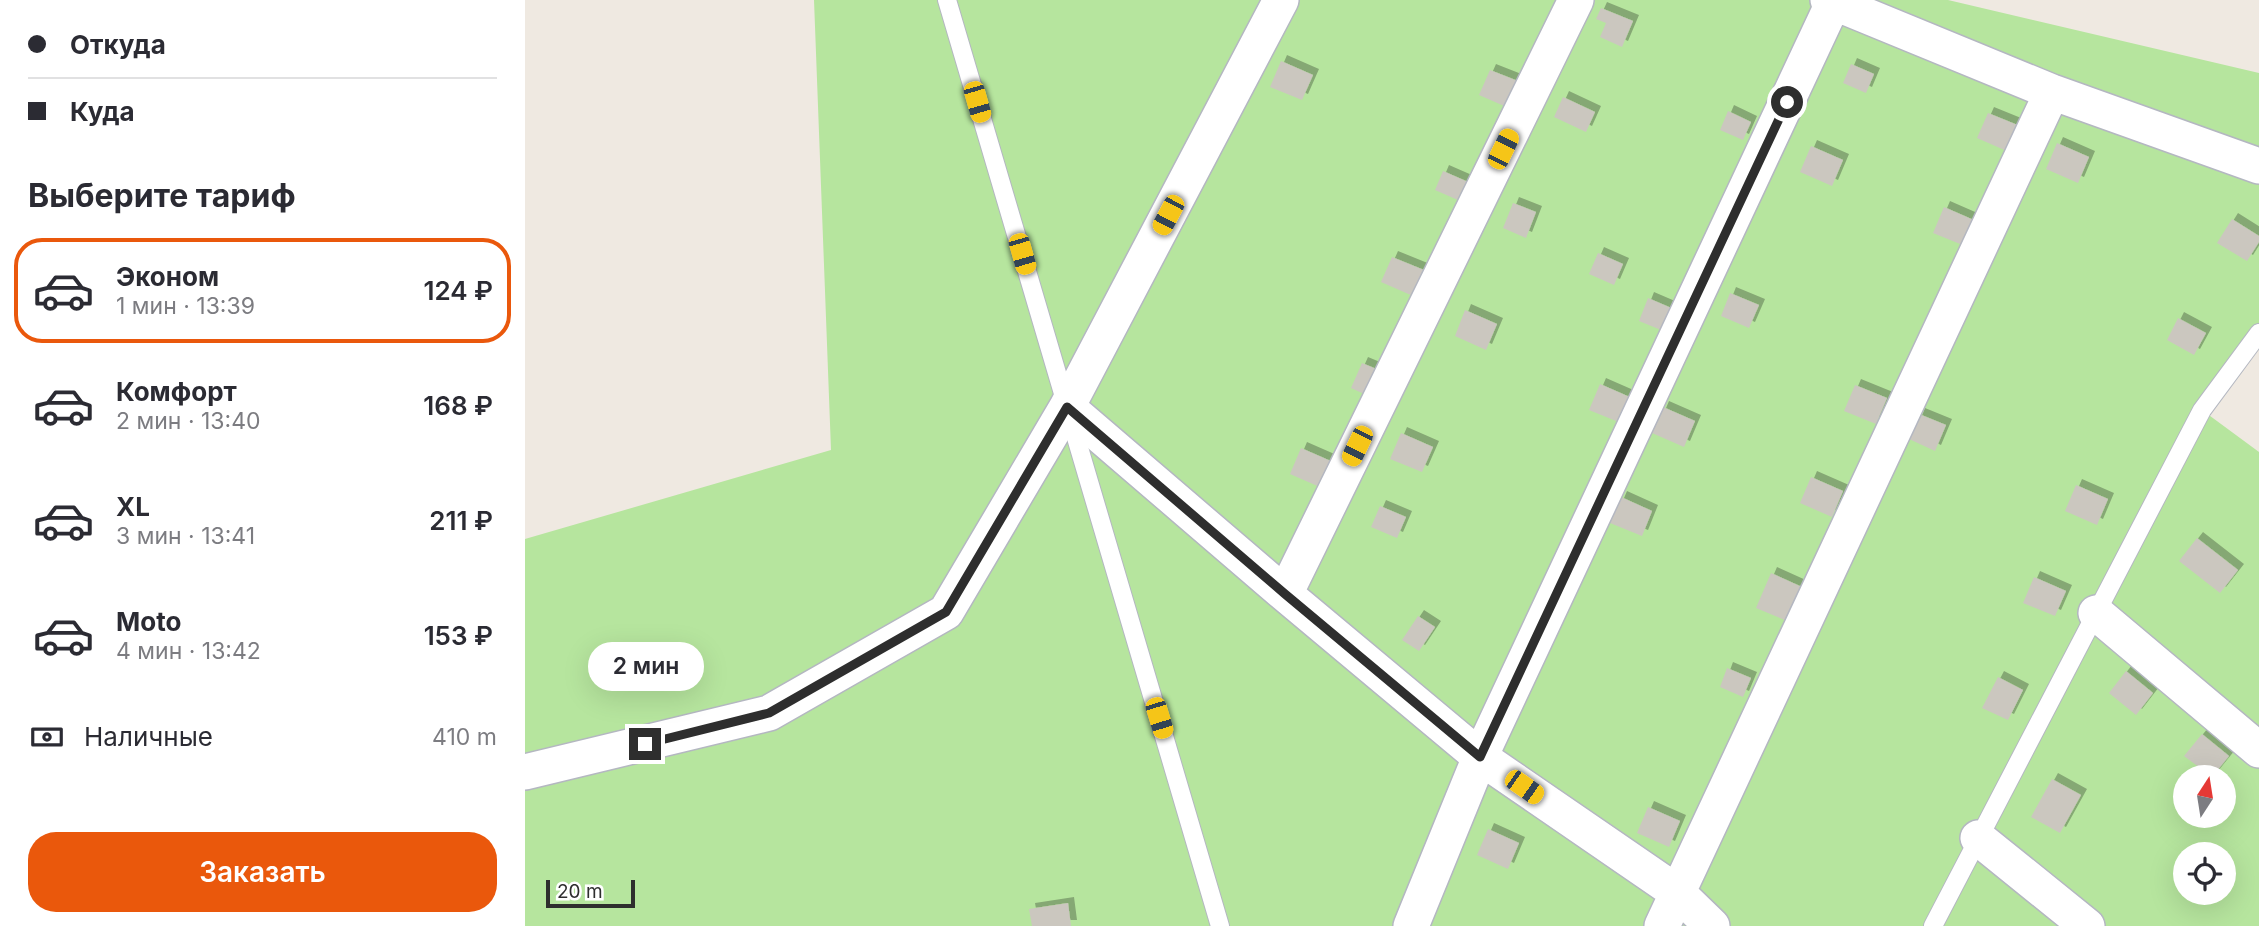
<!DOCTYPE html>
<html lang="ru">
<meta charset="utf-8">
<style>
:root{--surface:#fff;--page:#f2f2f3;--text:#2b2b33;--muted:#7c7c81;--line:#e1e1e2;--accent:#ea580c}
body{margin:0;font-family:Inter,sans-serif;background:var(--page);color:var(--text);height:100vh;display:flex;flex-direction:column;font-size:26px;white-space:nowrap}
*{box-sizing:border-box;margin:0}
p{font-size:23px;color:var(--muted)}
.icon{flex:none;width:38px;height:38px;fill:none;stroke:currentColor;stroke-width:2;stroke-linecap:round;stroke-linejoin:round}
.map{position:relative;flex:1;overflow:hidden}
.drawer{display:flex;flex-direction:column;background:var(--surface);width:525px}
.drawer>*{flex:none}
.guide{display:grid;align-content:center;height:154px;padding:0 28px;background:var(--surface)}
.needle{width:46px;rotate:12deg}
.tools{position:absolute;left:1648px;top:765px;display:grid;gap:14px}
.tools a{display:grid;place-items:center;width:63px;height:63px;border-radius:50%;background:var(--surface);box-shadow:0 7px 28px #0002;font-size:35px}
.scale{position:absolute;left:21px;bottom:18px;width:89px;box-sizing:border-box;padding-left:7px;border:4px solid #2e2e2e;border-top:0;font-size:19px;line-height:24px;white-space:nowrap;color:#2e2e2e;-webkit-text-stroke:5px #fff;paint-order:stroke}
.end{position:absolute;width:32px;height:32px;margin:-16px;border:9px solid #2e2e2e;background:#fff;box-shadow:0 0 0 4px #fff}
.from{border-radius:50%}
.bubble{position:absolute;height:49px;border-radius:24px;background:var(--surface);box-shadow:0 7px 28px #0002;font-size:23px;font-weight:600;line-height:49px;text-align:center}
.car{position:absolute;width:21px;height:42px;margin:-21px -10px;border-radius:9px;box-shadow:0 0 5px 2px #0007;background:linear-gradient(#f5c518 24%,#345 0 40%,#f5c518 0 76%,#345 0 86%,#f5c518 0)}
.guide b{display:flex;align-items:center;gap:24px;height:66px;font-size:26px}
.guide b+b{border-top:2px solid var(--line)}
.guide i{width:18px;height:18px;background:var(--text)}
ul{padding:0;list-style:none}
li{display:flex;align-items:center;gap:21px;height:105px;margin:0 14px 10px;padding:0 14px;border:4px solid transparent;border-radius:28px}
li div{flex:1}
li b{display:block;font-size:26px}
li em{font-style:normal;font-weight:600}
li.current{border-color:var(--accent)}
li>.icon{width:63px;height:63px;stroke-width:1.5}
h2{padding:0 28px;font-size:32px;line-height:84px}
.pay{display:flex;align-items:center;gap:18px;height:77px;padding:0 28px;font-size:26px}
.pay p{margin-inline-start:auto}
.cta{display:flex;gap:14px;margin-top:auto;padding:14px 28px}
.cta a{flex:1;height:80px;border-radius:28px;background:var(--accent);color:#fff;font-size:28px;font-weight:600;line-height:80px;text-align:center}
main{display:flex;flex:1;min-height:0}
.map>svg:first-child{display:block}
.green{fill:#b6e59e;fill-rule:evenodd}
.building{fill:#cbc7bf;filter:url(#shadow)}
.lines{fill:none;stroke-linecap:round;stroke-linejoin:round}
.lane-casing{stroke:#b4b7c1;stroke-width:20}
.street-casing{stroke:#b4b7c1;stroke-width:38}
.lane{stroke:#fff;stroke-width:18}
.street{stroke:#fff;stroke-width:35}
.route{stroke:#2e2e2e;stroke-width:9}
</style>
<main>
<section class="drawer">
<div class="guide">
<b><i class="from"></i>Откуда</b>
<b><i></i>Куда</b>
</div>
<h2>Выберите тариф</h2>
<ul>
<li class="current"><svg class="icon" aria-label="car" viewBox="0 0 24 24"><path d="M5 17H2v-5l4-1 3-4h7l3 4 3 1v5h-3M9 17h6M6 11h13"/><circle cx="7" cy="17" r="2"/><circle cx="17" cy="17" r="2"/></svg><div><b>Эконом</b><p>1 мин · 13:39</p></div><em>124 ₽</em></li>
<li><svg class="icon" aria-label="car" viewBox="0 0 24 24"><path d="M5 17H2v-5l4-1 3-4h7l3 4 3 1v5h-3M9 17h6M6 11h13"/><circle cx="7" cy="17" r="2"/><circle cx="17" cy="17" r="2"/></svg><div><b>Комфорт</b><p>2 мин · 13:40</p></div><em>168 ₽</em></li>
<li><svg class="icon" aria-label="car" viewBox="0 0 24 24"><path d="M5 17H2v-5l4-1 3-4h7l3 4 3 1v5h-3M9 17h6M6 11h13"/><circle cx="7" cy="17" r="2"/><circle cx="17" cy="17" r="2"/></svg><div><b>XL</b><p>3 мин · 13:41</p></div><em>211 ₽</em></li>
<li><svg class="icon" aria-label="car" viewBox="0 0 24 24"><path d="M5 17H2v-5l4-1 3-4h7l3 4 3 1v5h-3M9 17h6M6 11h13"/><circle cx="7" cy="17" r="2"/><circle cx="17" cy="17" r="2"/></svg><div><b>Moto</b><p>4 мин · 13:42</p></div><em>153 ₽</em></li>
</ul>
<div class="pay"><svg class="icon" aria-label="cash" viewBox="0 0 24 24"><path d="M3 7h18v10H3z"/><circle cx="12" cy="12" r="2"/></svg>Наличные<p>410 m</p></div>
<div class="cta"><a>Заказать</a></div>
</section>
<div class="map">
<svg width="1734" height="926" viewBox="0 0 1734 926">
<defs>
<filter id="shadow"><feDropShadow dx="6" dy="-6" stdDeviation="0" flood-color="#0004"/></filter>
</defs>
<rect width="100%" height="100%" fill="#efe9e1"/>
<path class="green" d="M289,0H1423L1734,73V333L1677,410L1734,452V926H0V539L306,450ZM1661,777H1699V816H1661ZM1661,854H1699V892H1661Z"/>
<path class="building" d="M1076,8L1108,21L1097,47L1075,37L1081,23L1071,19Z
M756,61L788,75L777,100L745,87Z
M1326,64L1349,74L1341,93L1318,83Z
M965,70L998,83L986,109L954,95Z
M1038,97L1070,112L1061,132L1029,117Z
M1203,111L1226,122L1218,140L1195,130Z
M1463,113L1495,126L1484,152L1452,138Z
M1532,143L1564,157L1553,183L1521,169Z
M1286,146L1318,160L1307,186L1275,172Z
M918,171L950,185L942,204L910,190Z
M988,203L1011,212L1001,238L978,228Z
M1419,207L1451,221L1440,246L1408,233Z
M1707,219L1734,236V242L1722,261L1692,243Z
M1073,253L1098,264L1089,285L1064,274Z
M867,257L899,270L888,296L856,282Z
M1205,293L1234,305L1224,328L1196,316Z
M1123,298L1151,310L1141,332L1114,321Z
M940,310L972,324L961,350L930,336Z
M1653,318L1681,333L1669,355L1642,340Z
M837,363L861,373L850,399L826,388Z
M1075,384L1107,398L1096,423L1064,410Z
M1330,385L1362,398L1351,424L1319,411Z
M1138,407L1170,421L1159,447L1127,433Z
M1394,414L1421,425L1410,451L1384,439Z
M876,433L908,447L897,472L865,459Z
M776,448L808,462L797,488L765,474Z
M1286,477L1318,491L1307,517L1275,503Z
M1551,485L1583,499L1572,525L1540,511Z
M1096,497L1127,511L1117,536L1085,523Z
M855,506L881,517L872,538L846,527Z
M1672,538L1713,570L1695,593L1654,561Z
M1246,573L1277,587L1262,621L1231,608Z
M1509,577L1541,591L1530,616L1498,603Z
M893,616L910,627L894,651L877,640Z
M1202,668L1226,678L1218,697L1195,687Z
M1601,671L1628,693L1611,715L1584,693Z
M1473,677L1498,690L1483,720L1457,708Z
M1677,734L1704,756L1687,777L1659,756Z
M1527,779L1556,795L1535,833L1506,817Z
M1123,807L1155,821L1144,847L1112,833Z
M963,829L994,843L983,869L952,855Z
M543,903L546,926H507L504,909Z"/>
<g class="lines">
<g class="lane-casing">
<path id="lane" d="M422,0L695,926
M1408,926L1677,410L1734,333"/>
</g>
<g class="street-casing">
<path id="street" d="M1303,0L1527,92L1734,166
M542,407L760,594L955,757L1153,893L1187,926
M760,594L1051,0
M1571,613L1734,750
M0,772L244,713L421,612L542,407L756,0
M1453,838L1562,926
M886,926L955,757L1309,1
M1137,926L1527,92"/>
</g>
<use href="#lane" class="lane"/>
<use href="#street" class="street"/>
</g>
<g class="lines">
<path class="route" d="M120,744L244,713L421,612L542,407L760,594L955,757L1262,102"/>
</g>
</svg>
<div class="tools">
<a><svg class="needle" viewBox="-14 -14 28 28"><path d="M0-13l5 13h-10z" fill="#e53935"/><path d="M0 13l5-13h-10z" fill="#7c7c81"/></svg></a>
<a><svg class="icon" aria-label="locate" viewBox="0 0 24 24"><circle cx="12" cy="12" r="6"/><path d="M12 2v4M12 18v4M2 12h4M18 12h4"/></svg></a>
</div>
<div class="scale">20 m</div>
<i class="end from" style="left:1262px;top:102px"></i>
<i class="end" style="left:120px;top:744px"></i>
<div class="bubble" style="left:63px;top:642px;width:116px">2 мин</div>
<i class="car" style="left:452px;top:102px;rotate:164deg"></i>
<i class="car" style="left:978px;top:149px;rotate:26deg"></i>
<i class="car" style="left:643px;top:215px;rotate:208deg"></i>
<i class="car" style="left:497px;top:254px;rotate:164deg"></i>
<i class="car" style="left:832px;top:446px;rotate:206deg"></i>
<i class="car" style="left:634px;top:718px;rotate:163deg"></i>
<i class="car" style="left:999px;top:787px;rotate:125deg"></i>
</div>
</main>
